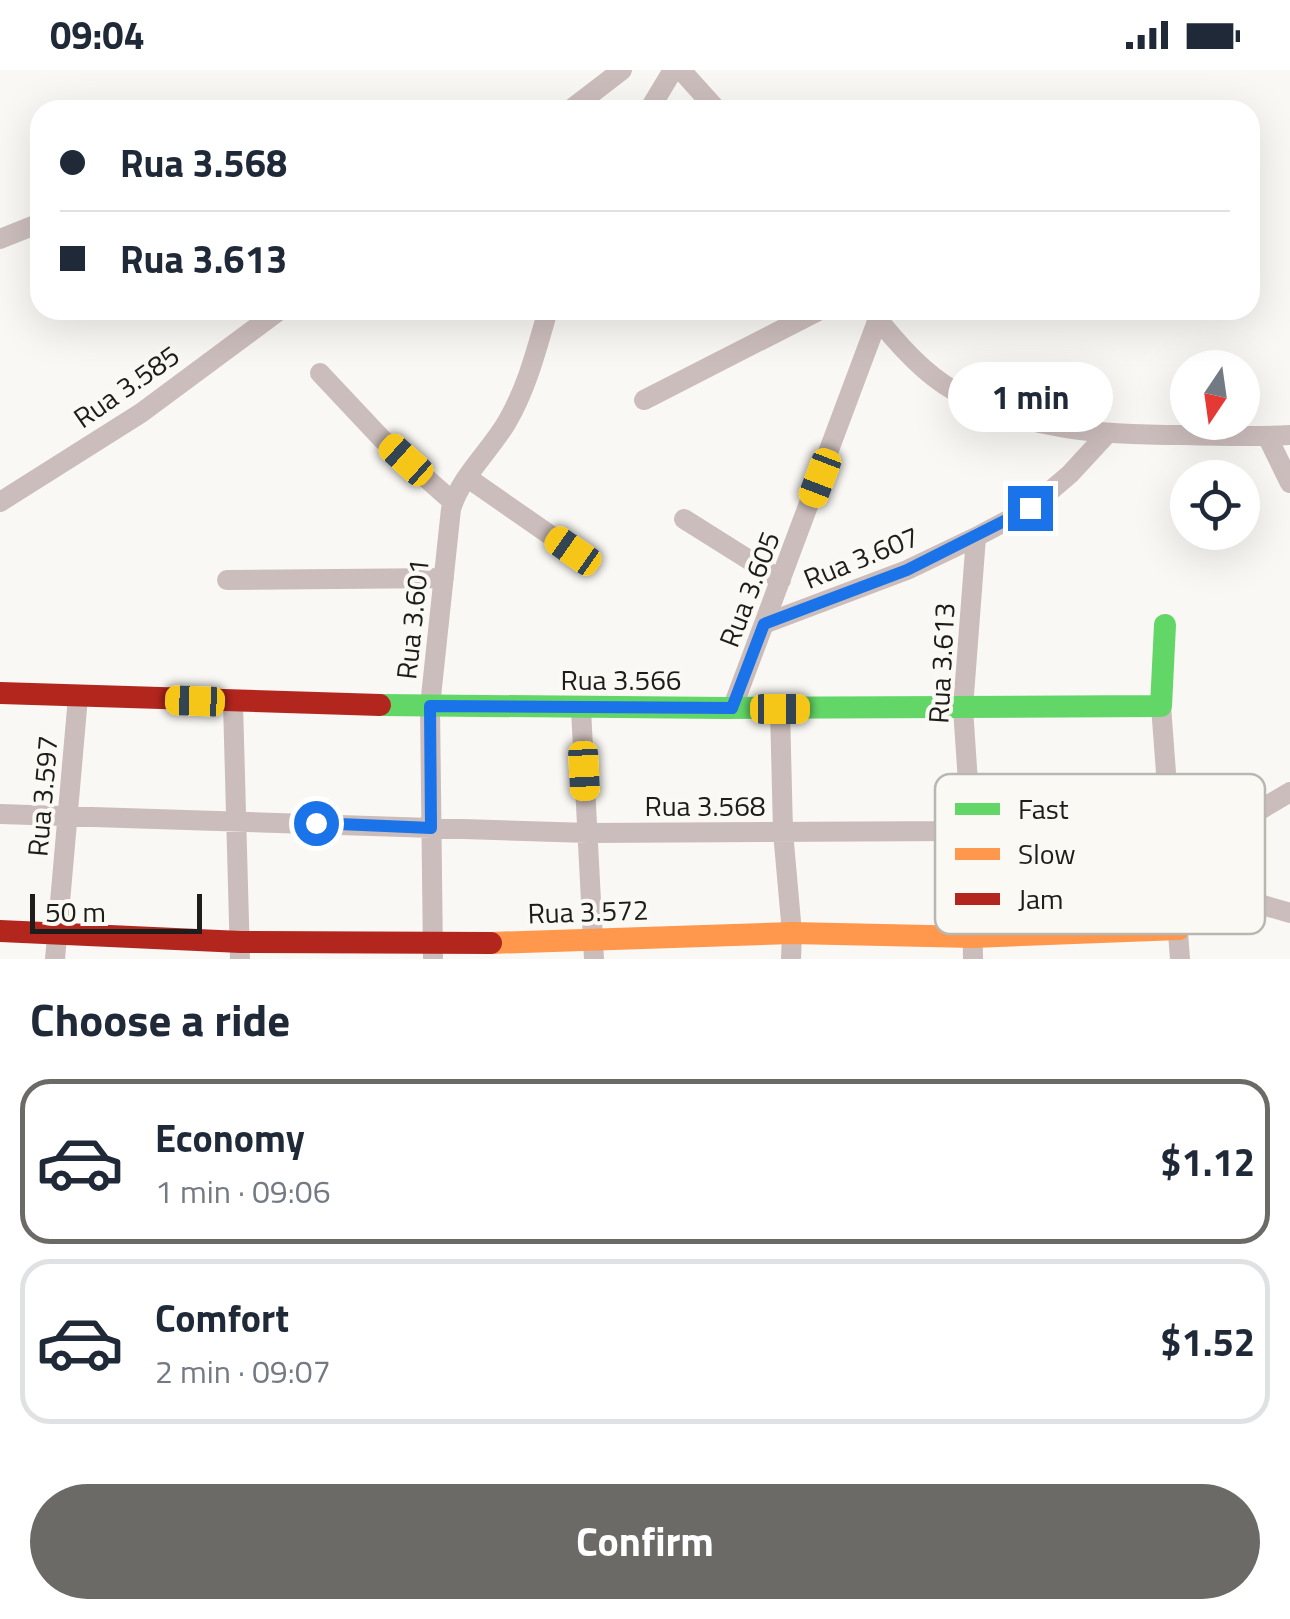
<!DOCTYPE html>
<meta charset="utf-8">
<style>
:root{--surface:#fff;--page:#f6f6f7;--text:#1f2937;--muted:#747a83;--line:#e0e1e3;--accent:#6b6a67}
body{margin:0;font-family:"Titillium Web",sans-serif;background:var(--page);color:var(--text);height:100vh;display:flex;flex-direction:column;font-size:38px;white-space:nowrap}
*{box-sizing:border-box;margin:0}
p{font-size:32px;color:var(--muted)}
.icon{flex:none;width:55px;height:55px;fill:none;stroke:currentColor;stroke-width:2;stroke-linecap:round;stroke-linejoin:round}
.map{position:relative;height:889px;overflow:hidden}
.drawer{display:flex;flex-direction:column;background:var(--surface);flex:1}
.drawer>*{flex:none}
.guide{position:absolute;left:30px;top:30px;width:1230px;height:220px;border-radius:30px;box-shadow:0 10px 40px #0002;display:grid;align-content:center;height:220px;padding:0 30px;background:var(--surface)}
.needle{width:65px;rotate:193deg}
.buttons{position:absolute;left:1170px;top:280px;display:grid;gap:20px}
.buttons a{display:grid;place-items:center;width:90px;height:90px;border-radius:50%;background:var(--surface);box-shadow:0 10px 40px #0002;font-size:50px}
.scale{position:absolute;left:30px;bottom:25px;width:172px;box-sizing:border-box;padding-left:10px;border:5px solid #1e1d1b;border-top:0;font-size:28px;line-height:35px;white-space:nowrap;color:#1e1d1b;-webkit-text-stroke:8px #faf9f3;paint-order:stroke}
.end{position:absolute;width:45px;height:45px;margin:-22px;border:12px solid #1a73e8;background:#fff;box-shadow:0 0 0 5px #fff}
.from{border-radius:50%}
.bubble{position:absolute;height:70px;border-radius:35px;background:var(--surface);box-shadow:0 10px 40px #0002;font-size:32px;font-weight:700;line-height:70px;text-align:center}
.car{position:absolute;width:30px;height:60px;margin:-30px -15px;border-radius:12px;box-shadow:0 0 8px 2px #0007;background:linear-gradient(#f5c518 24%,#345 0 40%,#f5c518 0 76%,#345 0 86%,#f5c518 0)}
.guide b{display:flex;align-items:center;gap:35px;height:95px;font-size:38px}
.guide b+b{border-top:2px solid var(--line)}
.guide i{width:25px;height:25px;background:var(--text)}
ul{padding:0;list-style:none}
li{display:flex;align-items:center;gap:30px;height:165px;margin:0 20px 15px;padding:0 10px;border:5px solid var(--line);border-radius:30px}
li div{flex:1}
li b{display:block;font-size:38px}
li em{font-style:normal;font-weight:700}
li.active{border-color:var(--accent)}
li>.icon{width:90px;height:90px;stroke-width:1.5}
h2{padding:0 30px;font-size:45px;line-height:120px}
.button{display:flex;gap:20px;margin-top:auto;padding:20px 30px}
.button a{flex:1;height:115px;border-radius:60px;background:var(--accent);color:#fff;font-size:40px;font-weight:700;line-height:115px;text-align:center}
.status{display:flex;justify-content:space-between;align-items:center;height:70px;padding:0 50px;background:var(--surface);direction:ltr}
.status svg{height:28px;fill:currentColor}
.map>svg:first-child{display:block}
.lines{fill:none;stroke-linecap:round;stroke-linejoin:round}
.street{stroke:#cbbdbb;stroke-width:20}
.fast{stroke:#63d668;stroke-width:22}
.slow{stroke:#ff974d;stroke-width:22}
.jam{stroke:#b3261e;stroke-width:22}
.route{stroke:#1a73e8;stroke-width:12}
.labels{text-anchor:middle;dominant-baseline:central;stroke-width:8;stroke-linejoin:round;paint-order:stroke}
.street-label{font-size:28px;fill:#1e1d1b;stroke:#faf9f3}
.key{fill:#faf9f3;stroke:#b8b7b2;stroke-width:2.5}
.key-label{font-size:28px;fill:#1e1d1b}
</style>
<div class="status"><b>09:04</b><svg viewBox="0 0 49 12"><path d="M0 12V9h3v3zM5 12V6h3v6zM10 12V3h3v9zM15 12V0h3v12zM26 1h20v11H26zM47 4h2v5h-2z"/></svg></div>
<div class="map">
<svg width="1290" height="889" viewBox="0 0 1290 889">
<rect width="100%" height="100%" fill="#f9f8f4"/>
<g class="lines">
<path class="street" d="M681,0L717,40
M570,40L622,0
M649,40L673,0
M0,169L40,153
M871,240C893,269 921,302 953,320C1025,361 1103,365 1183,365C1219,366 1254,367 1290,365
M320,303L382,369L453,432
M644,330L820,240
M1267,366L1290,413
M468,408L573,481
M0,432L141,343L280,240
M684,449L781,510
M227,510L444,508
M764,554L907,500L976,467
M233,633L240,889
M1161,636L1180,889
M581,639L594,889
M732,639L878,249
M780,639L783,762L792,863L791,889
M0,744L588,763L958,761L985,755L1170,759
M1172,784L1233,756L1290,722
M1256,833L1290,843
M433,887L430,636L451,439C461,406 490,381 507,352C527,318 537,278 548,240
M55,889L78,627
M973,889L971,757L963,638L976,467L1029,439L1070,404L1106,365"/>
<path class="fast" d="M380,635L726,638L1161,636L1165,555"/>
<path class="slow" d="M491,873L792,863L973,867L1179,859"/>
<path class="jam" d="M0,623L380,635
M0,861L241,872L491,873"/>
</g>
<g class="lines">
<path class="route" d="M316,753L431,758L430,636L732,638L764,554L907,500L1030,438"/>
</g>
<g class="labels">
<g class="street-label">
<text transform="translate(126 316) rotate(-35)">Rua 3.585</text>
<text transform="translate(861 487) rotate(-22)">Rua 3.607</text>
<text transform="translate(749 519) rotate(-69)">Rua 3.605</text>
<text transform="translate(412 549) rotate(-84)">Rua 3.601</text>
<text transform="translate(941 593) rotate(-87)">Rua 3.613</text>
<text x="621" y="609">Rua 3.566</text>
<text transform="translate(42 726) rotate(-85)">Rua 3.597</text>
<text x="705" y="735">Rua 3.568</text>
<text transform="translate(588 841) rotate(-2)">Rua 3.572</text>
</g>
</g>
<rect x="935" y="704" width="330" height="160" rx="15" class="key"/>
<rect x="955" y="733" width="45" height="12" fill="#63d668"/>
<rect x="955" y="778" width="45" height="12" fill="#ff974d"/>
<rect x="955" y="823" width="45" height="12" fill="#b3261e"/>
<g class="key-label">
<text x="1018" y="749">Fast</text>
<text x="1018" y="794">Slow</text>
<text x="1018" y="839">Jam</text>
</g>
</svg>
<div class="buttons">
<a><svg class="needle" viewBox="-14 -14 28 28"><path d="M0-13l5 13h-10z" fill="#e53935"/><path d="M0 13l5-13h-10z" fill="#747a83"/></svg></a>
<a><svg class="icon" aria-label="locate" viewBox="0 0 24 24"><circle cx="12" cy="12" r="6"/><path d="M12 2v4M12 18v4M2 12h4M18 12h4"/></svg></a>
</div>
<div class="scale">50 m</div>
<i class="end from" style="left:316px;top:753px"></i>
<i class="end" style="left:1030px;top:438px"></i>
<div class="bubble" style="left:948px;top:292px;width:165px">1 min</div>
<i class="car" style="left:406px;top:390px;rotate:312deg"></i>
<i class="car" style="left:820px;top:408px;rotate:201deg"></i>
<i class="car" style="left:573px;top:481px;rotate:305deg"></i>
<i class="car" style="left:195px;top:631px;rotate:272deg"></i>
<i class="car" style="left:780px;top:639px;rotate:90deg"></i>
<i class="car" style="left:584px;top:701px;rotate:177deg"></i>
<div class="guide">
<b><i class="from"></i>Rua 3.568</b>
<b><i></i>Rua 3.613</b>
</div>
</div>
<section class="drawer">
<h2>Choose a ride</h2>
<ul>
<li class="active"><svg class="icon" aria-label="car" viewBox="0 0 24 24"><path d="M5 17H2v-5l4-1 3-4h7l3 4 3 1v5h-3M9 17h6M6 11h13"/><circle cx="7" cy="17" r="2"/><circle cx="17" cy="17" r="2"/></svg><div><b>Economy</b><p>1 min · 09:06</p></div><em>$1.12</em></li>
<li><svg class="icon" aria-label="car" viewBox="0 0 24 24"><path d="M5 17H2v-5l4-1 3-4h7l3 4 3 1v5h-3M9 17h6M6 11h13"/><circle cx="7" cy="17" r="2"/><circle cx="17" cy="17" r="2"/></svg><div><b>Comfort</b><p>2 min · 09:07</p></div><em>$1.52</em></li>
</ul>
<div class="button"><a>Confirm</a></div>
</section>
